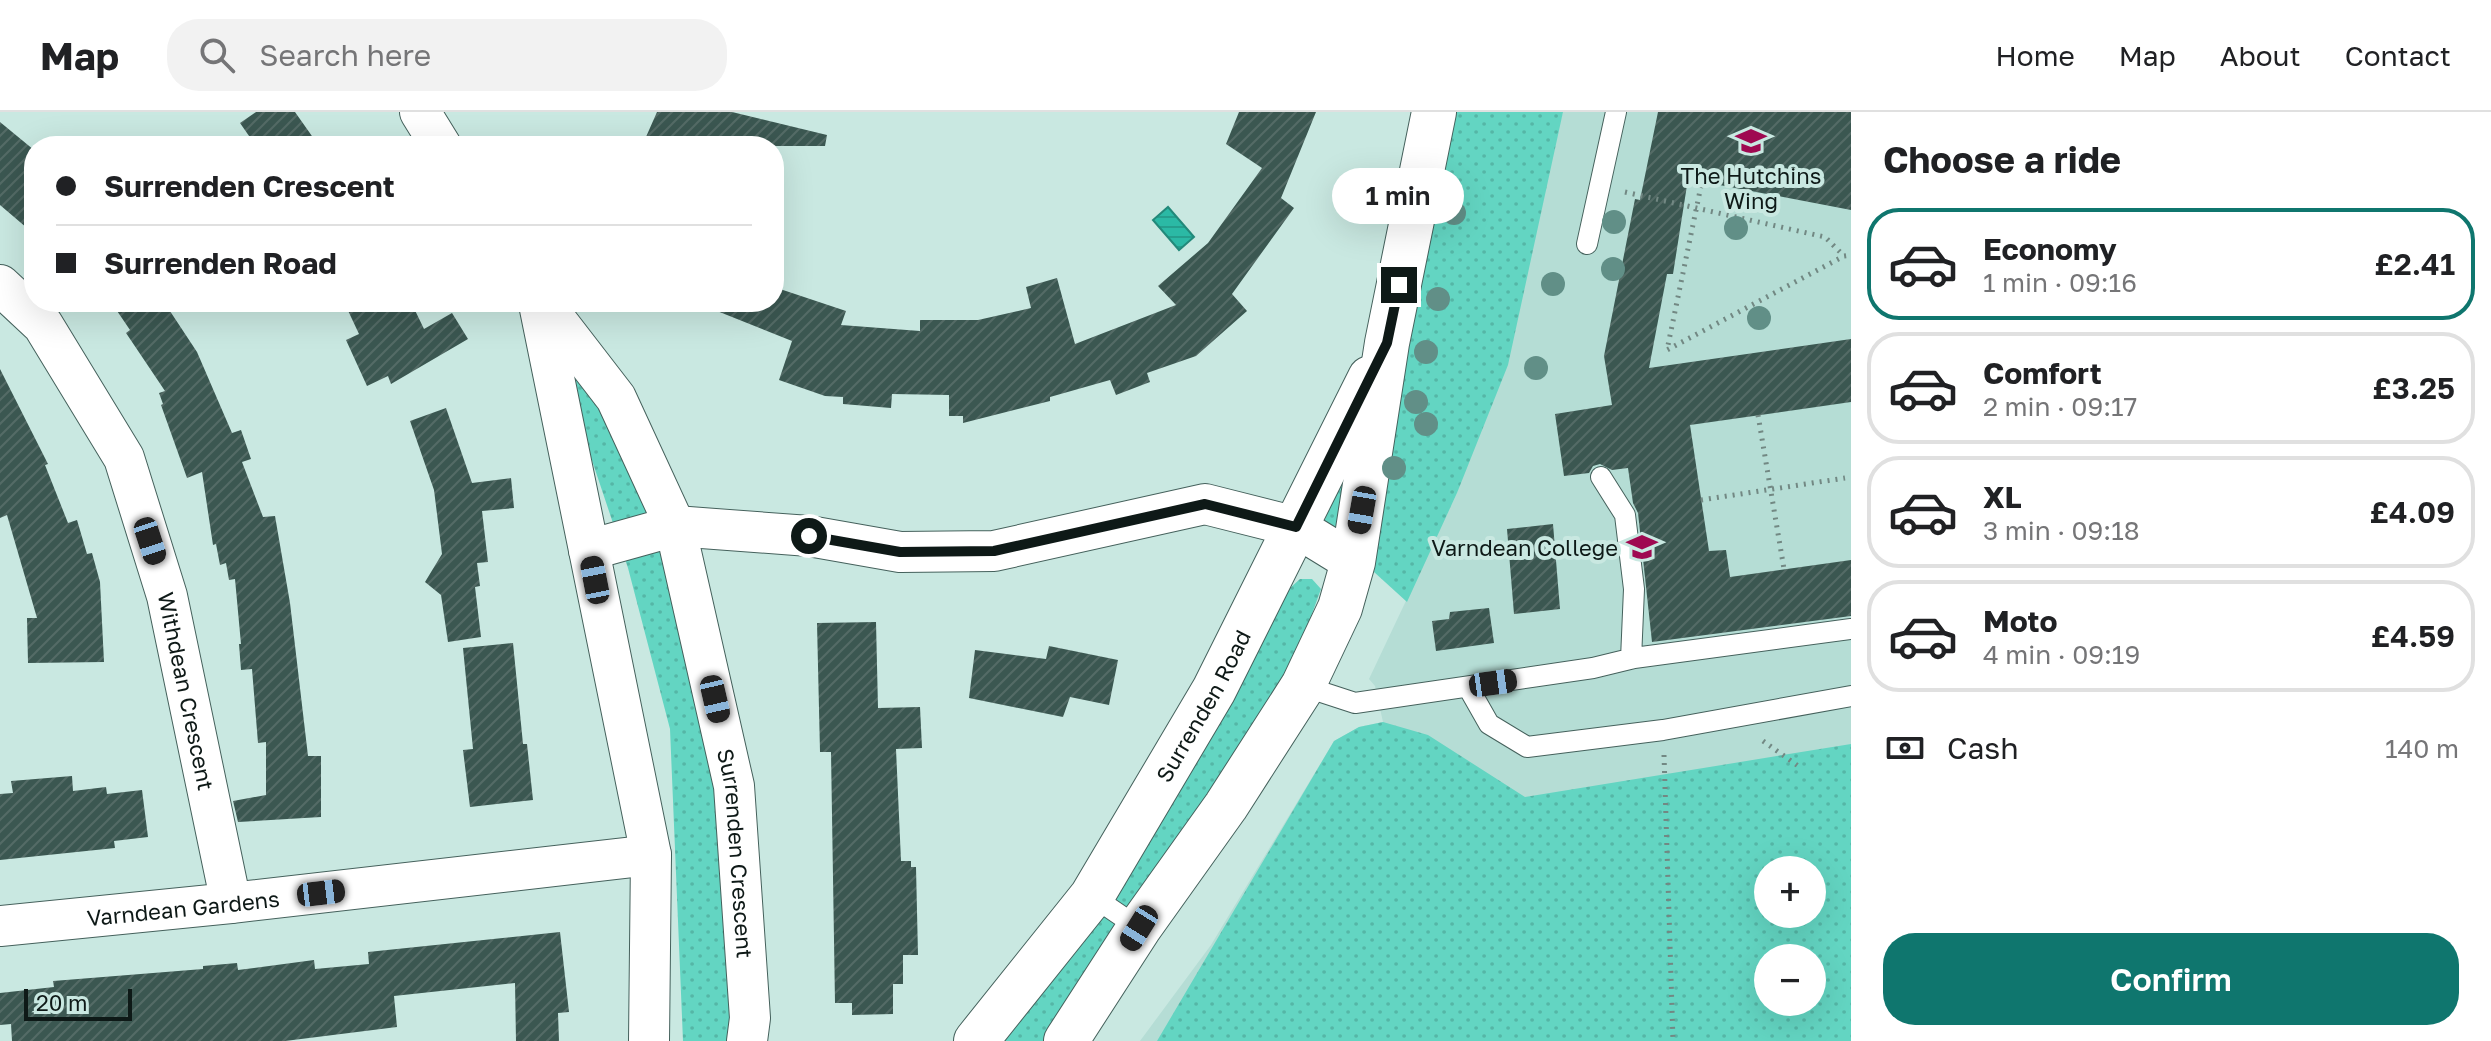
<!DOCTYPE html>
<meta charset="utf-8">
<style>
:root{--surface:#fff;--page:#f2f2f2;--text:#202124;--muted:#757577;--line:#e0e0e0;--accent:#0f766e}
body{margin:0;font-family:"Golos Text",sans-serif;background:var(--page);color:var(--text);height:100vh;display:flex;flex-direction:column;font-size:30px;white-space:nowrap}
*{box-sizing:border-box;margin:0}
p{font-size:26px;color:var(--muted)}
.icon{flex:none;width:44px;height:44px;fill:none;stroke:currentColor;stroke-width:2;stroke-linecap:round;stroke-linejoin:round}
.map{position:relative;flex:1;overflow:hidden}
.drawer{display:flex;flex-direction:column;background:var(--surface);width:640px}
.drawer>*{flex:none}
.banner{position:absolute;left:24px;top:24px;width:760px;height:176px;border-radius:32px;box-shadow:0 8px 32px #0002;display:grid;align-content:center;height:176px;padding:0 32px;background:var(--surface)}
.controls{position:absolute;left:1754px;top:744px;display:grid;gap:16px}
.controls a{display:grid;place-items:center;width:72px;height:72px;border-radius:50%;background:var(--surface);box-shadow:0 8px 32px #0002;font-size:40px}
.scale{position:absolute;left:24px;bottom:20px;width:108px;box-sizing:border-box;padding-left:8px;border:4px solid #0e1917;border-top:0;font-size:22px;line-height:28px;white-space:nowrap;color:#0e1917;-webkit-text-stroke:6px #c9e8e1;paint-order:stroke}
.end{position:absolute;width:36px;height:36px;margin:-18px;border:10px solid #0e1917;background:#fff;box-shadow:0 0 0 4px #fff}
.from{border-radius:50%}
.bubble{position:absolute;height:56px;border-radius:28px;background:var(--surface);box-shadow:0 8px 32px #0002;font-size:26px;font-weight:600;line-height:56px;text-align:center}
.car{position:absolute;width:24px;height:48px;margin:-24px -12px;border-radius:10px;box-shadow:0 0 6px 2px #0007;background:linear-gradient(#222 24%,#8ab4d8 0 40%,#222 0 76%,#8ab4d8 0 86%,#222 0)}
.banner b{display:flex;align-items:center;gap:28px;height:76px;font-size:30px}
.banner b+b{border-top:2px solid var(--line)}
.banner i{width:20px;height:20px;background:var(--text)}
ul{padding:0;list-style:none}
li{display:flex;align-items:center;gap:24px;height:112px;margin:0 16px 12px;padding:0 16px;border:4px solid var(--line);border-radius:32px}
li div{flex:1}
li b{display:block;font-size:30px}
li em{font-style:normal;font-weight:600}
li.on{border-color:var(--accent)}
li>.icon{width:72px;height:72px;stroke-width:1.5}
h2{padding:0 32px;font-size:36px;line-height:96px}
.pay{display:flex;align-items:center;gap:20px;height:88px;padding:0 32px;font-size:30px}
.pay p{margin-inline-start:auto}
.cta{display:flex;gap:16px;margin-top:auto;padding:16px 32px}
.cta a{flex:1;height:92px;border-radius:32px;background:var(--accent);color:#fff;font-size:32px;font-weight:600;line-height:92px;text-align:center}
header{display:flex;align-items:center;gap:48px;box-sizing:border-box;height:112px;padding:0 40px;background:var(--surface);border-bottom:2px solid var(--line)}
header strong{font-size:38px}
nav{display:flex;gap:44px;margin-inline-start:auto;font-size:28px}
.search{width:560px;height:72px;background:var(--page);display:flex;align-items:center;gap:20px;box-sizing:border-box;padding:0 28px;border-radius:32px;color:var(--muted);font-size:30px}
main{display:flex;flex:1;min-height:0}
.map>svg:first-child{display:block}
.built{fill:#b5ddd5;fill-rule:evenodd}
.green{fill:url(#green-dots);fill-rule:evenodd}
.water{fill:url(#water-rules);stroke:#22897a;stroke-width:2}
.building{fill:url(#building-hatch)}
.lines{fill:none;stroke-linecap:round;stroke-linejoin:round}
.service-casing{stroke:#45615c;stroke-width:22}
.minor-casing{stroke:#45615c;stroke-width:42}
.tertiary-casing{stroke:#45615c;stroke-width:46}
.path{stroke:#728883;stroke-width:5;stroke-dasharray:2 6;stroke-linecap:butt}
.service{stroke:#fff;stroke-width:20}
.minor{stroke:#fff;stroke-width:40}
.tertiary{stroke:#fff;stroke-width:44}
.tree{fill:#618f87}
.route{stroke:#0e1917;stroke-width:10}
.labels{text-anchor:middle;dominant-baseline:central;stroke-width:8;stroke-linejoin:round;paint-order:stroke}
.poi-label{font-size:22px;fill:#0e1917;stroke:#c9e8e1}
.street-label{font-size:22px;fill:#0e1917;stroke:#c9e8e1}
</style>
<header>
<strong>Map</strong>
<div class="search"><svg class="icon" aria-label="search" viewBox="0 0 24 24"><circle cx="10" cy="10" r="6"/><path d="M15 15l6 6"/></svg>Search here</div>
<nav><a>Home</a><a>Map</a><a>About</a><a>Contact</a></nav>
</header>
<main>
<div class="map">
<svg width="1851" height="929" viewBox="0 0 1851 929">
<defs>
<pattern id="green-dots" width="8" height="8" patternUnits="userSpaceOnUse" patternTransform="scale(2)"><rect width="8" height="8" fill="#63d5c2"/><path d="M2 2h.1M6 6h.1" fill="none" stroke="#55b6a6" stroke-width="1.8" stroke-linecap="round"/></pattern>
<pattern id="water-rules" width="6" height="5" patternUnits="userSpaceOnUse" patternTransform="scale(2)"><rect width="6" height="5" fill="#2bb9a5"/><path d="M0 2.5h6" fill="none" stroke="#259e8d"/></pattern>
<pattern id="building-hatch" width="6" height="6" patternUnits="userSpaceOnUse" patternTransform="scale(2)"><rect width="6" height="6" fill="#3b5751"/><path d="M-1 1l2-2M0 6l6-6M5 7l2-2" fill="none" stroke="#546b66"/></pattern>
</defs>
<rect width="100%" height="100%" fill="#c9e8e1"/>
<path class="built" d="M1563,0H1851V929H1140L1211,833L1334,629L1359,615L1383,610L1375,574L1369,567L1457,381ZM1768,758H1812V802H1768ZM1768,846H1812V890H1768Z"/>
<path class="green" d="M1454,0H1563L1508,253L1457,381L1407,490L1374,460L1406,233Z
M539,190L616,286L731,675L732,906L729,929H683L670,617L628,456Z
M1347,348L1354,350L1334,424L1324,410Z
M1300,467H1312L1321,477L1279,593L1049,929H995L1211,617L1290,476Z
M1383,610L1428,623L1525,685L1851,632V929H1157L1334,629L1359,615ZM1768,758H1812V802H1768ZM1768,846H1812V890H1768Z"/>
<path class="water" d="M1168,95L1194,125L1179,138L1153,108Z"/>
<path class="building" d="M256,0H295L319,34H256L240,11Z
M657,0H732L827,23L825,34H642Z
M1239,0H1316L1281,86L1294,96L1232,182L1247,199L1196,244L1147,261L1150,270L1116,283L1110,268L1050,285V289L963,311V304H949V283L892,282L891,296L843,292V285L825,284L779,268L792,229L697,191L774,190V175L846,199L841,213L920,219V208H978L1031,196L1026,175L1057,166L1075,232L1176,193L1158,174L1208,131L1262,56L1226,32Z
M1658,0H1851V98L1688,67L1673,162H1667L1649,256L1851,227V290L1690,313L1709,439L1726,438L1730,465L1851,448V504L1652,530L1638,401L1633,391L1628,356L1612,358L1600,352L1593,354L1589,361L1564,364L1555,302L1612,293L1604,244L1635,87L1640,88Z
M0,10L34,38V122L0,93Z
M111,190H164L197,240L232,321L241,318L251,347L242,350L263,405L275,404L290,491L308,644H321V705L238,710L233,689L266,683V630L258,631L252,557L241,558L239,532H241L235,467L229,468L226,451L220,453L216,432L213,433L202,360L187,366L161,293L163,292L159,281L165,279L126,221L130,218Z
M344,190H411L424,217L452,201L468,227L391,272L388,264L367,274L346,228L359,222Z
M0,257L48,352L45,353L68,411L77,408L87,442L92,441L100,470L104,550L28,551L27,506H37L7,403L0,406Z
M446,296L472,371L511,366L514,396L482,399L488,450L477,451L480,474L475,475L481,525L448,530L441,483L425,470L442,442L434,378L410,309Z
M1553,412L1560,497L1514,502L1507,417Z
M1489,496L1494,531L1436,539L1432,509L1449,507L1450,500Z
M876,510L878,596L920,595L922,636L896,637L901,749H911V755H916L918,843H903V872H893V902L852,903V891H835L831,640H820L817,511Z
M513,531L523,632H527L533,688L470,695L463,638L473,637L463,536Z
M1049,534L1118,548L1109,593L1070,585L1063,605L969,586L975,538L1046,547Z
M72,664L73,679L106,675L107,682L142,678L148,725L114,729L115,736L0,748V682L13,681L11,669Z
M560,820L569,900L558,901L559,929H516L515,871L394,884L397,915L285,929H12L11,912L0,913V881L54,875L53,869L203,857V854L237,851L238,858L314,848L315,857L369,852L368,840Z"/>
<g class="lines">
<g class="service-casing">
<path id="service" d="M1587,132L1616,0
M1601,365L1625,403L1634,477L1631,547
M1303,574L1355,591L1593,556L1634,546L1851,517
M1468,575L1489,612L1527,635L1663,618L1851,584
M1092,784L1139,816"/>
</g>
<g class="minor-casing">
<g id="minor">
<path d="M420,0L441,34"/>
<path id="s1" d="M0,173L43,213L124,346L167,484L231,791"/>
<path id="s2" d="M542,190L616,286L675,414L734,674L750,906L747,929"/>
<path d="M539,192L651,743L649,929"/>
<path d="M589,438L675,414L809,424L900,440L994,439L1205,392L1296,415L1353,450"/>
<path id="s3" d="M0,814L231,791L651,743"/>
</g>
</g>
<g class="tertiary-casing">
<g id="tertiary">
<path id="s4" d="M976,929L1092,784L1214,578L1370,266"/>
<path d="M1066,929L1139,816L1226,694L1303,574L1340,496L1353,450L1387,231L1434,0"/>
</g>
</g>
<path class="path" d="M1701,74L1667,238L1844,144
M1625,80L1825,125L1844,144L1851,143
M1758,303L1784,457
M1701,388L1845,366
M1763,629L1801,656
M1664,643L1673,929"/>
<use href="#service" class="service"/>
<use href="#minor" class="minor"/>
<use href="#tertiary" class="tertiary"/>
</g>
<g class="tree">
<circle cx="1454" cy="101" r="12"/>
<circle cx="1614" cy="110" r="12"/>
<circle cx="1736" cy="116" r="12"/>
<circle cx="1613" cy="157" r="12"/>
<circle cx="1553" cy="172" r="12"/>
<circle cx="1438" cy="187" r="12"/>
<circle cx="1759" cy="206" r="12"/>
<circle cx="1426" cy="240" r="12"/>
<circle cx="1536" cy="256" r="12"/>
<circle cx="1416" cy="290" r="12"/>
<circle cx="1426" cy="312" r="12"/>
<circle cx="1394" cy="356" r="12"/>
</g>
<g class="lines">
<path class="route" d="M809,424L900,440L994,439L1205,392L1296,415L1387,231L1399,173"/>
</g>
<defs>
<g id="university-bare" transform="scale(2.4)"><path d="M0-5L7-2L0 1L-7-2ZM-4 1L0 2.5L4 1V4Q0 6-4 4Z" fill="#9f0951" stroke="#c9e8e1" stroke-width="2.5" paint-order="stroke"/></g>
</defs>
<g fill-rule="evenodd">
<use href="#university-bare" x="1751" y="29"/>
<use href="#university-bare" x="1642" y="435"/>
</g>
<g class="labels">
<g class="poi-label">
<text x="1751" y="63">The Hutchins<tspan x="1751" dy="25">Wing</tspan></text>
<text x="1618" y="435" text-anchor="end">Varndean College</text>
</g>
<g class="street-label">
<text stroke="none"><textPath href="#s1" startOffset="456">Withdean Crescent</textPath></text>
<text stroke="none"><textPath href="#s4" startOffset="406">Surrenden Road</textPath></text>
<text stroke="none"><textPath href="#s2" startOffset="596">Surrenden Crescent</textPath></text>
<text stroke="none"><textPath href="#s3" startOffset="184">Varndean Gardens</textPath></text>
</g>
</g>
</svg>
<div class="controls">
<a>+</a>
<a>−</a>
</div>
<div class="scale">20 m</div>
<i class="end from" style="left:809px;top:424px"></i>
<i class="end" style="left:1399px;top:173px"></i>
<div class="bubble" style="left:1332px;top:56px;width:132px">1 min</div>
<i class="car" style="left:1362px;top:398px;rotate:190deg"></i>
<i class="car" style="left:150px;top:429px;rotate:162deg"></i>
<i class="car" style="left:595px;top:468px;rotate:349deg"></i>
<i class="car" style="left:1493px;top:571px;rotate:82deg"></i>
<i class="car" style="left:715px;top:587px;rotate:167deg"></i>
<i class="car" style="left:321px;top:781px;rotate:83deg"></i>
<i class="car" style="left:1139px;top:816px;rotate:212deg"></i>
<div class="banner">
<b><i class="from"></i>Surrenden Crescent</b>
<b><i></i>Surrenden Road</b>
</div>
</div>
<section class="drawer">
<h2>Choose a ride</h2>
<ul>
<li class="on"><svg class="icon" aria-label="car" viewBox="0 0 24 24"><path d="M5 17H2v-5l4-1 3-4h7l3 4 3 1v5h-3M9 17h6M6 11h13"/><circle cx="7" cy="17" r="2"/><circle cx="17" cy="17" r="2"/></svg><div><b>Economy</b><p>1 min · 09:16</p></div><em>£2.41</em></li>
<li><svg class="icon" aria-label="car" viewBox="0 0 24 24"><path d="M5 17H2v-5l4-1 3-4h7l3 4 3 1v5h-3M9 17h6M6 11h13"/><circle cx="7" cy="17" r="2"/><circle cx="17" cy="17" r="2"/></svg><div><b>Comfort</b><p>2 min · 09:17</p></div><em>£3.25</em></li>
<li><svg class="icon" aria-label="car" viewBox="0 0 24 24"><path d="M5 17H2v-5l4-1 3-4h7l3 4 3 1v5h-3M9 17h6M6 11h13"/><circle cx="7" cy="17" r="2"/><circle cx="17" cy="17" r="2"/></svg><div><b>XL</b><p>3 min · 09:18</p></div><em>£4.09</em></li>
<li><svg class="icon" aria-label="car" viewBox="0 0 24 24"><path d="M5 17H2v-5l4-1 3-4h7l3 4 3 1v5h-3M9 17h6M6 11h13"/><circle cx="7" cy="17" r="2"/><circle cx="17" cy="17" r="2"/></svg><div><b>Moto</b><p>4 min · 09:19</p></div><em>£4.59</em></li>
</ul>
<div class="pay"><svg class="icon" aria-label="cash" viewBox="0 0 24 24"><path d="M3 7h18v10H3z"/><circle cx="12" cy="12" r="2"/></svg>Cash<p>140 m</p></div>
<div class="cta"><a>Confirm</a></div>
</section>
</main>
